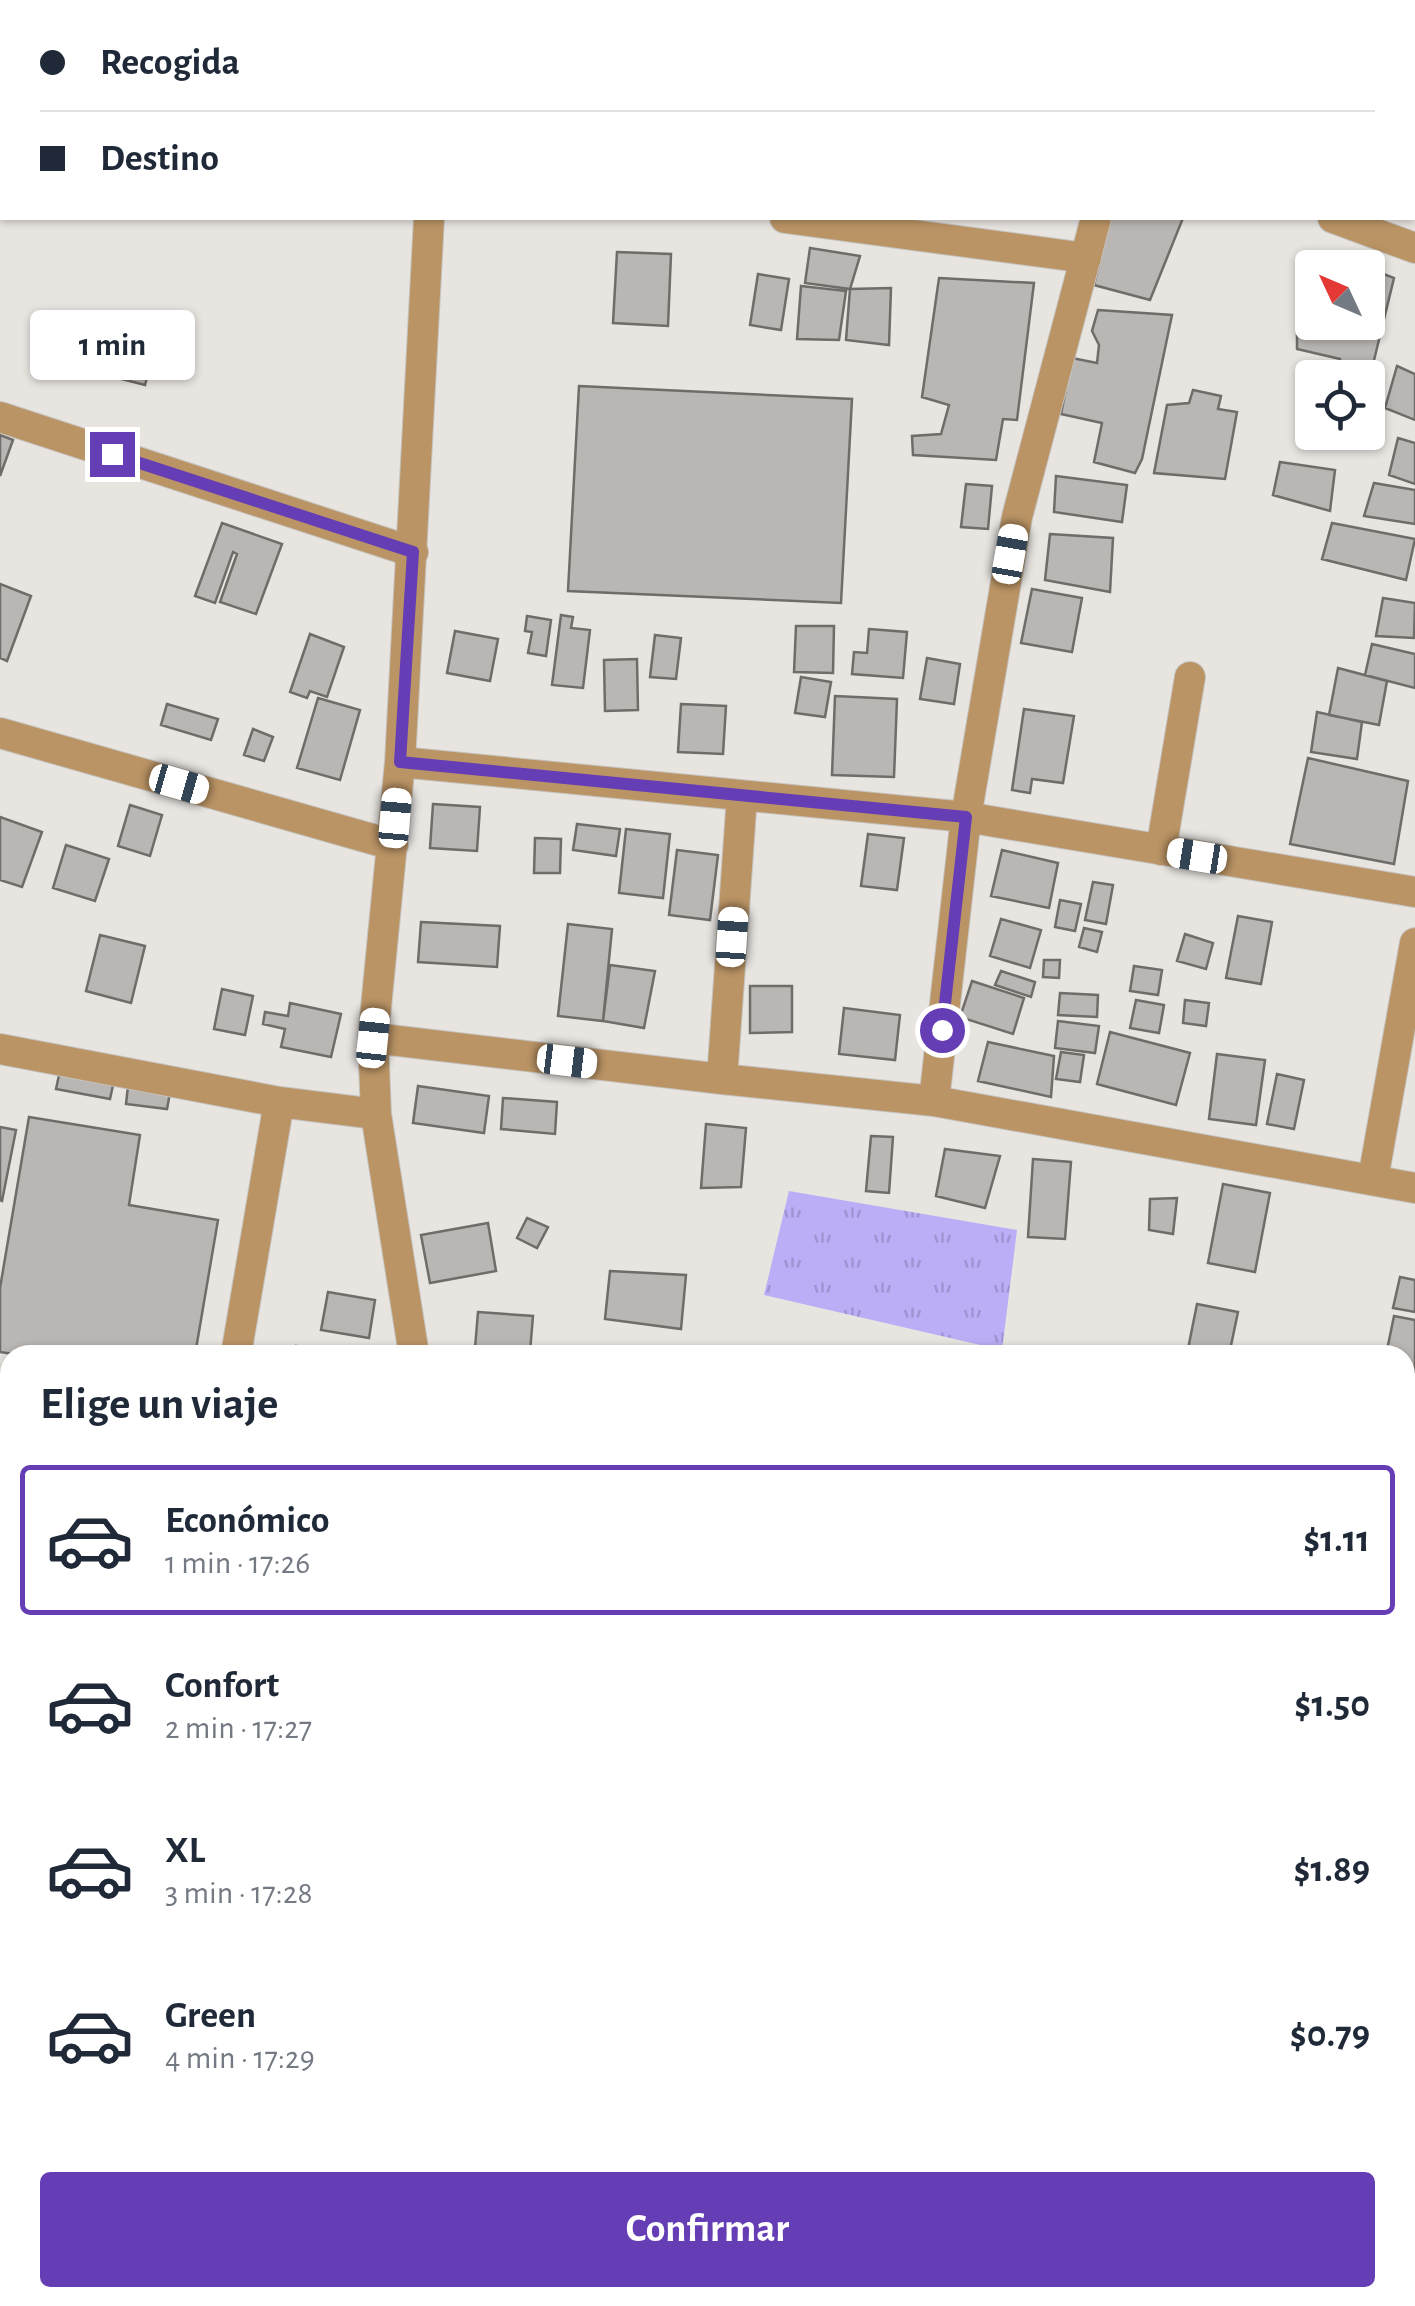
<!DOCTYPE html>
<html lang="es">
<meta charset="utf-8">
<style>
:root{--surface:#fff;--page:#f2f2f3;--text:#1f2937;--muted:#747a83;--line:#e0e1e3;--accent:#653db5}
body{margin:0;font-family:"Alegreya Sans",sans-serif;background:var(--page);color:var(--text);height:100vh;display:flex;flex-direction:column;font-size:38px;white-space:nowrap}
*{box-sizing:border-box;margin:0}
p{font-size:32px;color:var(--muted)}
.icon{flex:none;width:55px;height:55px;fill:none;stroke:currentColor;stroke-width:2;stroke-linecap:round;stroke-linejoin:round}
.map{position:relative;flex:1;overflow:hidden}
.details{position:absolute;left:0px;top:1345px;width:1415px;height:962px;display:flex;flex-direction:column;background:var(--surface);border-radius:30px 30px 0 0;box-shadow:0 2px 8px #0004}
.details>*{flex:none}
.banner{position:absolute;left:0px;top:0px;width:1415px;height:220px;box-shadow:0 2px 8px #0004;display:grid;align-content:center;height:220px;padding:0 40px;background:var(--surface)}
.needle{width:65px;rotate:314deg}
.fabs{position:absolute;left:1295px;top:250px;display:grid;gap:20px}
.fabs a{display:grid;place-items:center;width:90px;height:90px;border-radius:10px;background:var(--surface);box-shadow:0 2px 8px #0004;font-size:50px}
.end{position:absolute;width:45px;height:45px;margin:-22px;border:12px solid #653db5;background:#fff;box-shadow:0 0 0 5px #fff}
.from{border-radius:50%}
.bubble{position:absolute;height:70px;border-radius:10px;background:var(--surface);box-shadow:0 2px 8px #0004;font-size:32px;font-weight:600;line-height:70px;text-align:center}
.car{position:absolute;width:30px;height:60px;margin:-30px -15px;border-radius:12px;box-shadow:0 0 8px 2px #0007;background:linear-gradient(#fff 24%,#345 0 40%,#fff 0 76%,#345 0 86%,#fff 0)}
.banner b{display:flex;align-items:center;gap:35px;height:95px;font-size:38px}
.banner b+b{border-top:2px solid var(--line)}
.banner i{width:25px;height:25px;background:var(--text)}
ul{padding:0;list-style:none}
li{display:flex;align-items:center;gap:30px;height:150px;margin:0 20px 15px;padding:0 20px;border:5px solid transparent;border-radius:10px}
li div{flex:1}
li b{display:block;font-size:38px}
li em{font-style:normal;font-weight:600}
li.selected{border-color:var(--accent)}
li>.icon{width:90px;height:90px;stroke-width:1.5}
h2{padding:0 40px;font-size:45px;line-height:120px}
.cta{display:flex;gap:20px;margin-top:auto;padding:20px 40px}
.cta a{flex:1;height:115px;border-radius:10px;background:var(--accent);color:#fff;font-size:40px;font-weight:600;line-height:115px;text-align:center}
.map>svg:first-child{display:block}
.grass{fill:url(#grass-tufts)}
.forest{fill:url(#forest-firs)}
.building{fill:#bab6b3;stroke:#6f6c69;stroke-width:2.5}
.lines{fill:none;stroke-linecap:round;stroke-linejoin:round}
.minor-casing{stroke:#c5c3bf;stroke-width:32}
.minor{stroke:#bb9465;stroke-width:30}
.route{stroke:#653db5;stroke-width:12}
</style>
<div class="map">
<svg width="1415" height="2306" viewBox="0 0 1415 2306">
<defs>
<pattern id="grass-tufts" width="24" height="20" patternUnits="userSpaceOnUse" patternTransform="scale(2.5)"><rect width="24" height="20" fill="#bdadf7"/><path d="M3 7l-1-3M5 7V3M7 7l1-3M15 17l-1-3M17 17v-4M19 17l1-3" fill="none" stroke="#a194d3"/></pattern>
<pattern id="forest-firs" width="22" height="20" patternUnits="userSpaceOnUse" patternTransform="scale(2.5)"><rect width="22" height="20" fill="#ac9ae9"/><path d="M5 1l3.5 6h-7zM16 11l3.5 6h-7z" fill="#8a7cbb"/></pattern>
</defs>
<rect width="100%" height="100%" fill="#e8e5e1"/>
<path class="grass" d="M789,1191L1017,1230L1002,1350L764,1295Z"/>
<path class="forest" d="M0,1637L10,1640V1818L0,1816Z"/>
<path class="building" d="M877,0H953V2H883Z
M1110,218H1183L1150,300L1094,285Z
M810,248L860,256L850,289L805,283Z
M617,252L671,254L668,326L613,323Z
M1368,268L1394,278L1368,385V378H1335L1340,359L1297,349V294L1312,295V322H1368Z
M758,274L789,279L781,330L750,325Z
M939,278L1034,283L1017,420L1003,419L996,460L913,455L912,436L941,434L949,405L922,397Z
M801,286L846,291L839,340L797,339Z
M891,288L889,345L846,340L850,289Z
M1098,310L1172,315L1142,459L1135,473L1094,462L1102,423L1061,414L1072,358L1097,363L1099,345L1092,331Z
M131,329L158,336L145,385L118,378Z
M1397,366L1415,374V420L1385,408Z
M579,386L852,399L841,603L568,591Z
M1193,390L1221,396L1218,409L1237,412L1225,479L1154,473L1167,405L1189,403Z
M0,435L13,440L0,476Z
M1398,438L1415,443V484L1389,475Z
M1280,462L1335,470L1330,511L1273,495Z
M1056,476L1127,485L1122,522L1054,512Z
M1374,483L1415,490V524L1364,516Z
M966,484L992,486L988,529L961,527Z
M222,523L282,544L256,614L220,602L237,554L233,552L215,603L195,596Z
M1332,523L1415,539L1406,580L1322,559Z
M1050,534L1113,538L1110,592L1045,580Z
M0,584L31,596L7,661L0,658Z
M1032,589L1082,598L1072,652L1021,643Z
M1383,598L1415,603L1414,638L1376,636Z
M561,615L573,617L571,628L590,630L583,688L552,685Z
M527,616L551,620L546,656L528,653L532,632L525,631Z
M796,626H834L833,673L794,672Z
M869,629L907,632L903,678L852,674L854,652L867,653Z
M455,631L498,639L490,681L447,673Z
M310,634L344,647L327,697L310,691L307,698L290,692Z
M655,635L681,638L676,679L650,677Z
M1372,644L1415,654V688L1365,675Z
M927,658L960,664L954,704L920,699Z
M637,659L638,710L605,711L604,660Z
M1338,668L1387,681L1379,725L1329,715Z
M801,677L831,682L825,717L795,713Z
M835,696L897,699L894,777L832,775Z
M318,698L360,710L340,780L297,768Z
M167,704L218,719L211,740L161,725Z
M681,704L726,706L723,754L678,752Z
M1024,709L1074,716L1063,783L1032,779L1030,793L1012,790Z
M1317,712L1362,722L1357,759L1311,752Z
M253,729L273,737L264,761L244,755Z
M1308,758L1408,781L1394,864L1290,844Z
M433,804L480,807L477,851L430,848Z
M130,805L162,815L150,856L118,846Z
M0,817L42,832L22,887L0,880Z
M577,824L620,829L616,856L573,850Z
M626,829L670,834L663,898L619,893Z
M868,834L904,838L897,890L861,886Z
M535,838L561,839L560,873H534Z
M66,845L109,859L95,901L53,888Z
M677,850L718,855L710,920L669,915Z
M1002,850L1058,863L1049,908L991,896Z
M1093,882L1113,885L1106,924L1085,920Z
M1060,900L1081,904L1075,931L1055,927Z
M1238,916L1272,922L1261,984L1226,978Z
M1001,919L1041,930L1030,968L990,956Z
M421,922L500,926L497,967L418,962Z
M568,924L612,929L603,1021L558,1016Z
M1084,928L1102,932L1097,952L1079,947Z
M1185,934L1213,943L1206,969L1177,961Z
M100,935L145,946L131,1003L86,991Z
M1044,960H1060L1059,978L1043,977Z
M610,965L655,971L644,1028L603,1021Z
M1134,966L1162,970L1158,995L1130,991Z
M1001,971L1035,982L1031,997L995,985Z
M972,981L1024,998L1013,1034L960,1017Z
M750,986H792V1032L750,1033Z
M222,989L253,996L245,1035L214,1029Z
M1060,993L1098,995L1097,1017L1058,1015Z
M1136,1000L1164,1005L1159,1033L1130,1028Z
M1185,1000L1209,1003L1206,1026L1183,1023Z
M290,1003L341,1014L331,1057L281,1047L285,1029L263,1024L265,1012L288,1016Z
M844,1008L900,1015L895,1060L839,1054Z
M1058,1021L1099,1026L1095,1053L1055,1048Z
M1110,1032L1190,1053L1176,1105L1097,1084Z
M988,1042L1054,1056L1051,1097L978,1081Z
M1061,1052L1084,1055L1080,1082L1056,1079Z
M1217,1054L1265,1060L1256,1125L1209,1119Z
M61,1066L115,1076L110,1099L56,1089Z
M1277,1074L1304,1080L1294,1129L1267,1124Z
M129,1077L172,1082L167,1109L126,1104Z
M418,1086L489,1096L484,1133L413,1123Z
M503,1098L557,1102L555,1134L501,1129Z
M29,1117L140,1135L129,1205L218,1220L195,1355H20L0,1352V1288Z
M706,1124L746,1128L741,1187L701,1188Z
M0,1127L16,1130L2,1201L0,1200Z
M871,1136L893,1137L889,1193L866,1191Z
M945,1149L1000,1156L985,1208L936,1196Z
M1033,1159L1071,1162L1065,1239L1028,1237Z
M1223,1184L1270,1193L1255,1272L1208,1263Z
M1177,1198L1173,1234L1149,1230L1150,1199Z
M527,1218L548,1227L537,1248L517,1238Z
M488,1223L496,1271L430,1283L421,1235Z
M610,1271L686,1275L681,1329L605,1319Z
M1400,1277L1415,1280V1312L1393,1308Z
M328,1292L375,1300L369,1338L321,1330Z
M1197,1304L1238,1312L1229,1355L1188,1349Z
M478,1312L533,1316L530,1352L475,1348Z
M1394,1316L1415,1320V1397L1405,1395V1355H1386Z
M296,1346L352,1355H294Z
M1405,1433L1414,1434L1405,1485Z
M0,1592L10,1594V1635L0,1633Z
M1412,1681L1415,1682V1767L1405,1765V1716Z
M0,1820L9,1821L3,1859H0Z
M0,2009L10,2011V2043L0,2041Z
M1415,2140V2196L1405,2194Z
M1405,2233L1415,2234V2283L1405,2282Z
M385,2298H422L421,2306L385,2305Z
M429,2298H509V2306H428Z
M703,2298H717L752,2304V2306H701Z
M804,2298H836V2306H804Z
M918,2298H963L961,2306H916Z
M1010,2298H1050L1048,2306L1008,2305Z
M1119,2298H1170L1169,2306H1117Z"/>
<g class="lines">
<g class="minor-casing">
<path id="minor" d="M734,0L741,2
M440,2L441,0
M1162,2L1163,0
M0,59L2,60
M785,218L1086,258
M1333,218L1415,248
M0,417L413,552
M0,733L393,845
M400,762L966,817L1415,892
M1161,850L1190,677
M373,1038L722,1079L934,1101L1415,1188
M0,1049L279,1102L376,1114
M722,1079L742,796
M934,1101L966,817L1017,517L1096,218
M1373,1179L1415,943
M236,1355L279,1102
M414,1355L376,1114L373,1038L400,762L429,218
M1405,1409L1415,1411
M1405,1641L1415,1643
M1405,1873L1415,1874
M1405,2095L1415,2097
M572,2298L573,2306
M1332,2298L1366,2306
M72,2306L74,2298
M1082,2306V2298"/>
</g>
<use href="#minor" class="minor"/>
</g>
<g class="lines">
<path class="route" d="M112,454L413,552L400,762L966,817L942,1030"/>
</g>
</svg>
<div class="fabs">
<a><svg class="needle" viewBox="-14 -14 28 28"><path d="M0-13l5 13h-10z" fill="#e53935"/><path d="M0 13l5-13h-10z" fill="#747a83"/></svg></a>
<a><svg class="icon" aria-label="locate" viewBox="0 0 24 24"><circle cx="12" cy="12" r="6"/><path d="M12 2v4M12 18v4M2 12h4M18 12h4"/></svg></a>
</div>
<i class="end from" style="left:942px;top:1030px"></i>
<i class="end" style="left:112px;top:454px"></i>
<div class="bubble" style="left:30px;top:310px;width:165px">1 min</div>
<i class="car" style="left:1010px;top:554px;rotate:10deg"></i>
<i class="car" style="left:179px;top:784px;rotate:106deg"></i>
<i class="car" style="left:395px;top:818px;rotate:5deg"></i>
<i class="car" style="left:1197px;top:856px;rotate:279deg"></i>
<i class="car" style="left:732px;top:937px;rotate:4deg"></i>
<i class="car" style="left:373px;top:1038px;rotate:6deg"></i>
<i class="car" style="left:567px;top:1061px;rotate:97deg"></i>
<div class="banner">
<b><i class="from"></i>Recogida</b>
<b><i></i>Destino</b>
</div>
<section class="details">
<h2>Elige un viaje</h2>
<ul>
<li class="selected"><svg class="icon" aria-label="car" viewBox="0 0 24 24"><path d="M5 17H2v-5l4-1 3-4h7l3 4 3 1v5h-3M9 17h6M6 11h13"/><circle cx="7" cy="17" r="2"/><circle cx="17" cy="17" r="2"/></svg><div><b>Económico</b><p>1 min · 17:26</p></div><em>$1.11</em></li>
<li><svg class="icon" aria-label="car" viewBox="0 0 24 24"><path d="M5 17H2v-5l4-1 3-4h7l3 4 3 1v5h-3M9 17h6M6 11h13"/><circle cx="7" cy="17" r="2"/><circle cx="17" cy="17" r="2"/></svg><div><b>Confort</b><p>2 min · 17:27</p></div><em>$1.50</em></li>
<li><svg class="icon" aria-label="car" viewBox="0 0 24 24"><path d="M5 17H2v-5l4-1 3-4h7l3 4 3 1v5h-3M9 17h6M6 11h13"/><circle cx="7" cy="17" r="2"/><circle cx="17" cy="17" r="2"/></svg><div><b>XL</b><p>3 min · 17:28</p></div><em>$1.89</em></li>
<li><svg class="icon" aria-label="car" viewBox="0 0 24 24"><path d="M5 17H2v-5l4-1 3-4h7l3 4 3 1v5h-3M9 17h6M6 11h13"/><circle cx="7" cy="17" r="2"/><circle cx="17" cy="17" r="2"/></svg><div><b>Green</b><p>4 min · 17:29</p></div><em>$0.79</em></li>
</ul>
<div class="cta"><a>Confirmar</a></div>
</section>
</div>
